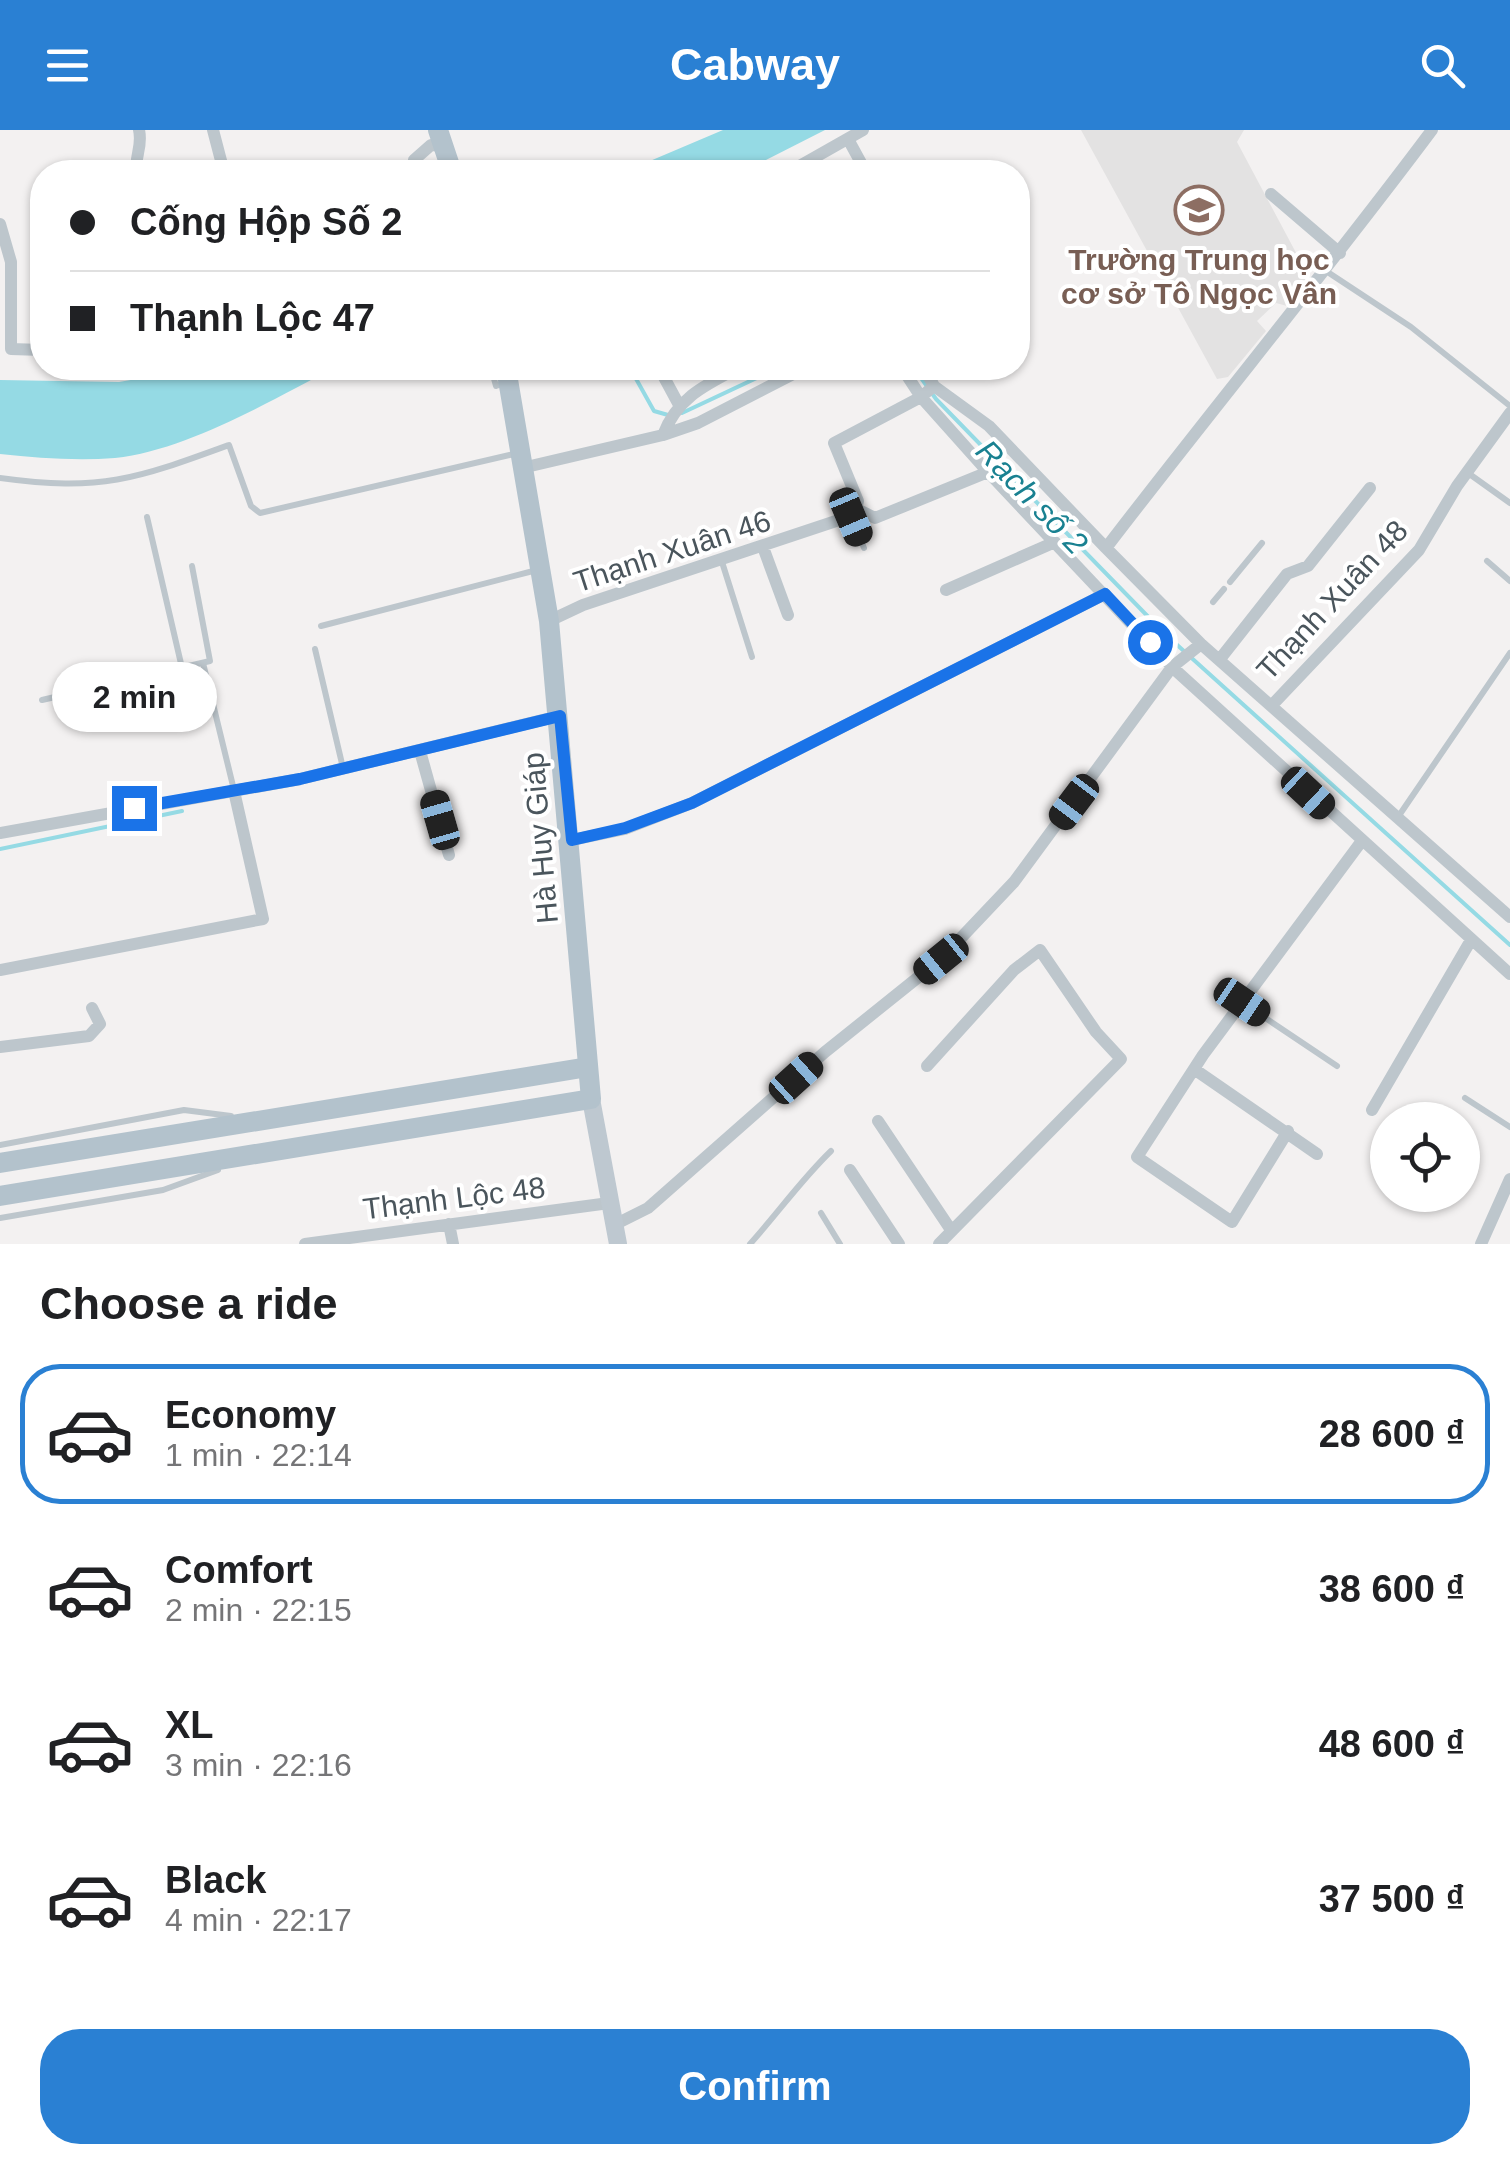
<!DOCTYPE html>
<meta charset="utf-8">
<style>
:root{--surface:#fff;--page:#f2f2f2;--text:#202124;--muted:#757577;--line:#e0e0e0;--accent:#2a80d3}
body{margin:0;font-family:Arial,sans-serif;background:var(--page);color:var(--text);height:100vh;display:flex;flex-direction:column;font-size:38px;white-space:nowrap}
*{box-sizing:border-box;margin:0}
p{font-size:32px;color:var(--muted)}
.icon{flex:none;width:55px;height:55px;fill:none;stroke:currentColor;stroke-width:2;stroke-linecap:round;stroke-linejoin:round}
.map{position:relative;height:1114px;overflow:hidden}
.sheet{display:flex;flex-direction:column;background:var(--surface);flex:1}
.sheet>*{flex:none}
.hud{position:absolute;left:30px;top:30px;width:1000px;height:220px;border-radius:40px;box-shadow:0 2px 8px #0004;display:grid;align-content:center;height:220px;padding:0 40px;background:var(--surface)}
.tools{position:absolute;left:1370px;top:972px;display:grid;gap:20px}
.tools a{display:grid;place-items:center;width:110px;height:110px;border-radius:50%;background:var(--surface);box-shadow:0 2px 8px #0004;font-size:50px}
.end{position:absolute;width:45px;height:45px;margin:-22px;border:12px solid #1a73e8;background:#fff;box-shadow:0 0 0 5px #fff}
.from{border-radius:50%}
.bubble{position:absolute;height:70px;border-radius:35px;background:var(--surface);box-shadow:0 2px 8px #0004;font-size:32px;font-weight:700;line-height:70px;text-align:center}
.car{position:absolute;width:30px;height:60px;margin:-30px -15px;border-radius:12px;box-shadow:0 0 8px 2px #0007;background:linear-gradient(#222 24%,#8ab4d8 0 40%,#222 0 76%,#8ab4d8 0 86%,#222 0)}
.hud b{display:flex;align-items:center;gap:35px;height:95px;font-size:38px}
.hud b+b{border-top:2px solid var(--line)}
.hud i{width:25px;height:25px;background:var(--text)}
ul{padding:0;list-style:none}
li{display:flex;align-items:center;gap:30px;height:140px;margin:0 20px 15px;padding:0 20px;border:5px solid transparent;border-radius:40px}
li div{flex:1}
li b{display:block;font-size:38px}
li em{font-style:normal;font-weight:700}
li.selected{border-color:var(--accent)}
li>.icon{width:90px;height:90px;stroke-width:1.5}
h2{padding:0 40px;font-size:45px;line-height:120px}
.action{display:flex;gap:20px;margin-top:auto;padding:20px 40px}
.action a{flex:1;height:115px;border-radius:40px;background:var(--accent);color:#fff;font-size:40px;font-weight:700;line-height:115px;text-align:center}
header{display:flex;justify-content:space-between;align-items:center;height:130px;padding:0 40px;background:var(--accent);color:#fff;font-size:45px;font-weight:700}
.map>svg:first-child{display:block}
.education{fill:#e3e2e2}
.water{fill:#95dae4}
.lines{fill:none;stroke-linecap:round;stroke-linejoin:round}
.stream{stroke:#95dae4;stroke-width:4}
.lane{stroke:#bdc6cc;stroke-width:6}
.street{stroke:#bdc6cc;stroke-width:12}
.secondary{stroke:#bec8d0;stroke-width:18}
.primary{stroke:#b3c2cc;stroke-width:20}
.route{stroke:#1a73e8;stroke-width:12}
.labels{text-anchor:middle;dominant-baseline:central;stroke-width:8;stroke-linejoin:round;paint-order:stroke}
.education-label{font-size:30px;font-weight:bold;fill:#785e54;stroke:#fff}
.street-label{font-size:30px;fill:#4a555c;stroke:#fff}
.water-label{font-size:32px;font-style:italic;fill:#198191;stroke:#fff}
</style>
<header><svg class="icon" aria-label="menu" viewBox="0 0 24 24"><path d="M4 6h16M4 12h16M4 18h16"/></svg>Cabway<svg class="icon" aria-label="search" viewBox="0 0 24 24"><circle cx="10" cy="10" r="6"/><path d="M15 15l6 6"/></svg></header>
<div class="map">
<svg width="1510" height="1114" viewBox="0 0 1510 1114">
<rect width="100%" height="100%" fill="#f3f1f1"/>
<path class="education" d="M1081,0H1244L1237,12L1310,149L1287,176L1276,173L1257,191L1266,201L1228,247L1217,249Z"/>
<path class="water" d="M723,0H825L742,42H624Z
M200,238H334C270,271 187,320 115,328C76,331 38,328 0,324V250L119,252Z"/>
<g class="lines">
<path class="stream" d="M630,238L654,281L668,285
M914,238L936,269L1165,504L1510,815
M682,283L778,238
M0,719L182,681"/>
<path class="lane" d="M1326,141L1411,197L1510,276
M491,238L496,256L505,253
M1468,343L1510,373
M0,348C101,362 136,349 229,315L251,376L260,383L518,323
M147,387L182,538
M852,388L864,418
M1487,431L1510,451
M722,432L752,527
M1230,452L1262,413
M1213,472L1224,459
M321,496L537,440
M315,519L343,638
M203,533L234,660
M42,570L210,531L192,436
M1398,687L1510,523
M1243,873L1337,936
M1465,968L1510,997
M0,1015L184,980L231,986
M821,1083L840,1114
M0,1088L163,1060L218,1040
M750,1114C778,1083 801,1050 831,1021"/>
<path class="street" d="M213,0L224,42
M1432,0C1326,142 1213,278 1106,418L1201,514L1510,787
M848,9L866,42
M137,42C134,26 143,17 139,0
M418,42L414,30L431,15L443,16
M789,42L863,0
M1271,64L1340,123
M0,94L11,132V219L42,220
M659,238L679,275
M902,238L921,267L988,342
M924,238L934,256L989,296L1106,418
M663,305C677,268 705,255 738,238
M522,338L663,305L698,293L805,238
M859,380L875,388L988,342L1172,537L1510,844
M763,417L788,485
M946,460L1055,412
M549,491L583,475L854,385L858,371L834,313L921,267L934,256
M1220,529L1287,444L1308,436L1370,358
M1273,574L1419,420L1457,356L1510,283
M420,621L449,725
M0,703L300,649L559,586
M572,710L625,699L692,673L1105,464
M0,840L263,789L234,661
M0,917L89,906L100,894L92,878
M927,936L1014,840L1040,820L1096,902L1121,929L939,1114
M1194,939L1317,1024
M1372,980L1471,810
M878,991L951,1100
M1288,1001L1232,1092L1137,1027L1203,925L1361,712
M850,1040L899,1114
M449,1094L453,1114
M614,1095L648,1078L825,922L941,829L1014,752L1172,537L1201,514
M305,1114L609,1073
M1481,1114L1510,1049"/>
<path class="secondary" d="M591,969L618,1114"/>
<path class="primary" d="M438,0L452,42
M0,1033L588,937
M0,1066L591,969L549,491L506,238"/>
</g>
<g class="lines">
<path class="route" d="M134,678L300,649L560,586L572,710L625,698L692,673L1105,464L1150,512"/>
</g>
<defs>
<g id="school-ring" transform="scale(2.5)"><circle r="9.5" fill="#fff" stroke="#8d6e63" stroke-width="1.5"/><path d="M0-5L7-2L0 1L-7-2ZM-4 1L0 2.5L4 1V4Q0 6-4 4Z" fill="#8d6e63"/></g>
</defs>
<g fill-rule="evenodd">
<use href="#school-ring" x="1199" y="80"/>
</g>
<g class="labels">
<g class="education-label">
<text x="1199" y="129">Trường Trung học<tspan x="1199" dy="34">cơ sở Tô Ngọc Vân</tspan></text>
</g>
<g class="street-label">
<text transform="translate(672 421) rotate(-18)">Thạnh Xuân 46</text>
<text transform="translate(1332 470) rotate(-47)">Thạnh Xuân 48</text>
<text transform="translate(540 708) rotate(-95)">Hà Huy Giáp</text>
<text transform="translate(454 1068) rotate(-7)">Thạnh Lộc 48</text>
</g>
<g class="water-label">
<text transform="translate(1032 367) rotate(46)">Rạch số 2</text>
</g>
</g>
</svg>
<div class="tools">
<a><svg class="icon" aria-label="locate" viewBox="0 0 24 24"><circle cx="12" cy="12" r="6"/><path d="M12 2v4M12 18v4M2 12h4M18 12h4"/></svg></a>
</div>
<i class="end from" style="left:1150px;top:512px"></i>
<i class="end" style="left:134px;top:678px"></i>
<div class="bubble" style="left:52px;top:532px;width:165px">2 min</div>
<i class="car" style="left:851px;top:387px;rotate:157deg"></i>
<i class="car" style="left:1308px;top:663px;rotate:133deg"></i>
<i class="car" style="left:1074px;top:672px;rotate:217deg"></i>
<i class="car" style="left:440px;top:690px;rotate:344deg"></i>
<i class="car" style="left:941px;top:829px;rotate:231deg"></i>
<i class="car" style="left:1242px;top:872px;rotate:124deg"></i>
<i class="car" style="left:796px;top:948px;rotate:48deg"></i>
<div class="hud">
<b><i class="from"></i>Cống Hộp Số 2</b>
<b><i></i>Thạnh Lộc 47</b>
</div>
</div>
<section class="sheet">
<h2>Choose a ride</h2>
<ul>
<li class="selected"><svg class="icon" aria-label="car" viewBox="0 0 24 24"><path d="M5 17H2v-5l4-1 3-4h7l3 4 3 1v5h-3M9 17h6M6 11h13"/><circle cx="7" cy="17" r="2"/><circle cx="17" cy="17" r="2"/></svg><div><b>Economy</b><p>1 min · 22:14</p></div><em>28 600 ₫</em></li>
<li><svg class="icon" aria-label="car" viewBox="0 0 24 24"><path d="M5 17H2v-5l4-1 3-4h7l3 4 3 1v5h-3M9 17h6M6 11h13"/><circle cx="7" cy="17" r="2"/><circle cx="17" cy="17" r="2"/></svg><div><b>Comfort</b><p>2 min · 22:15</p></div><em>38 600 ₫</em></li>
<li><svg class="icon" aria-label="car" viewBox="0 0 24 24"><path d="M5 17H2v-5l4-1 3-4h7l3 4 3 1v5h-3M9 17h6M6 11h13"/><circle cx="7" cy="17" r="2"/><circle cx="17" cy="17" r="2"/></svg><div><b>XL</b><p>3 min · 22:16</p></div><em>48 600 ₫</em></li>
<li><svg class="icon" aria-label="car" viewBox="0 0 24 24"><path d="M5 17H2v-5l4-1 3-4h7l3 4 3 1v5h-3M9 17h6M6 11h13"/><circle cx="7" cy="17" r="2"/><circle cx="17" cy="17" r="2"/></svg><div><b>Black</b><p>4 min · 22:17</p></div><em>37 500 ₫</em></li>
</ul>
<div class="action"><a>Confirm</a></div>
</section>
